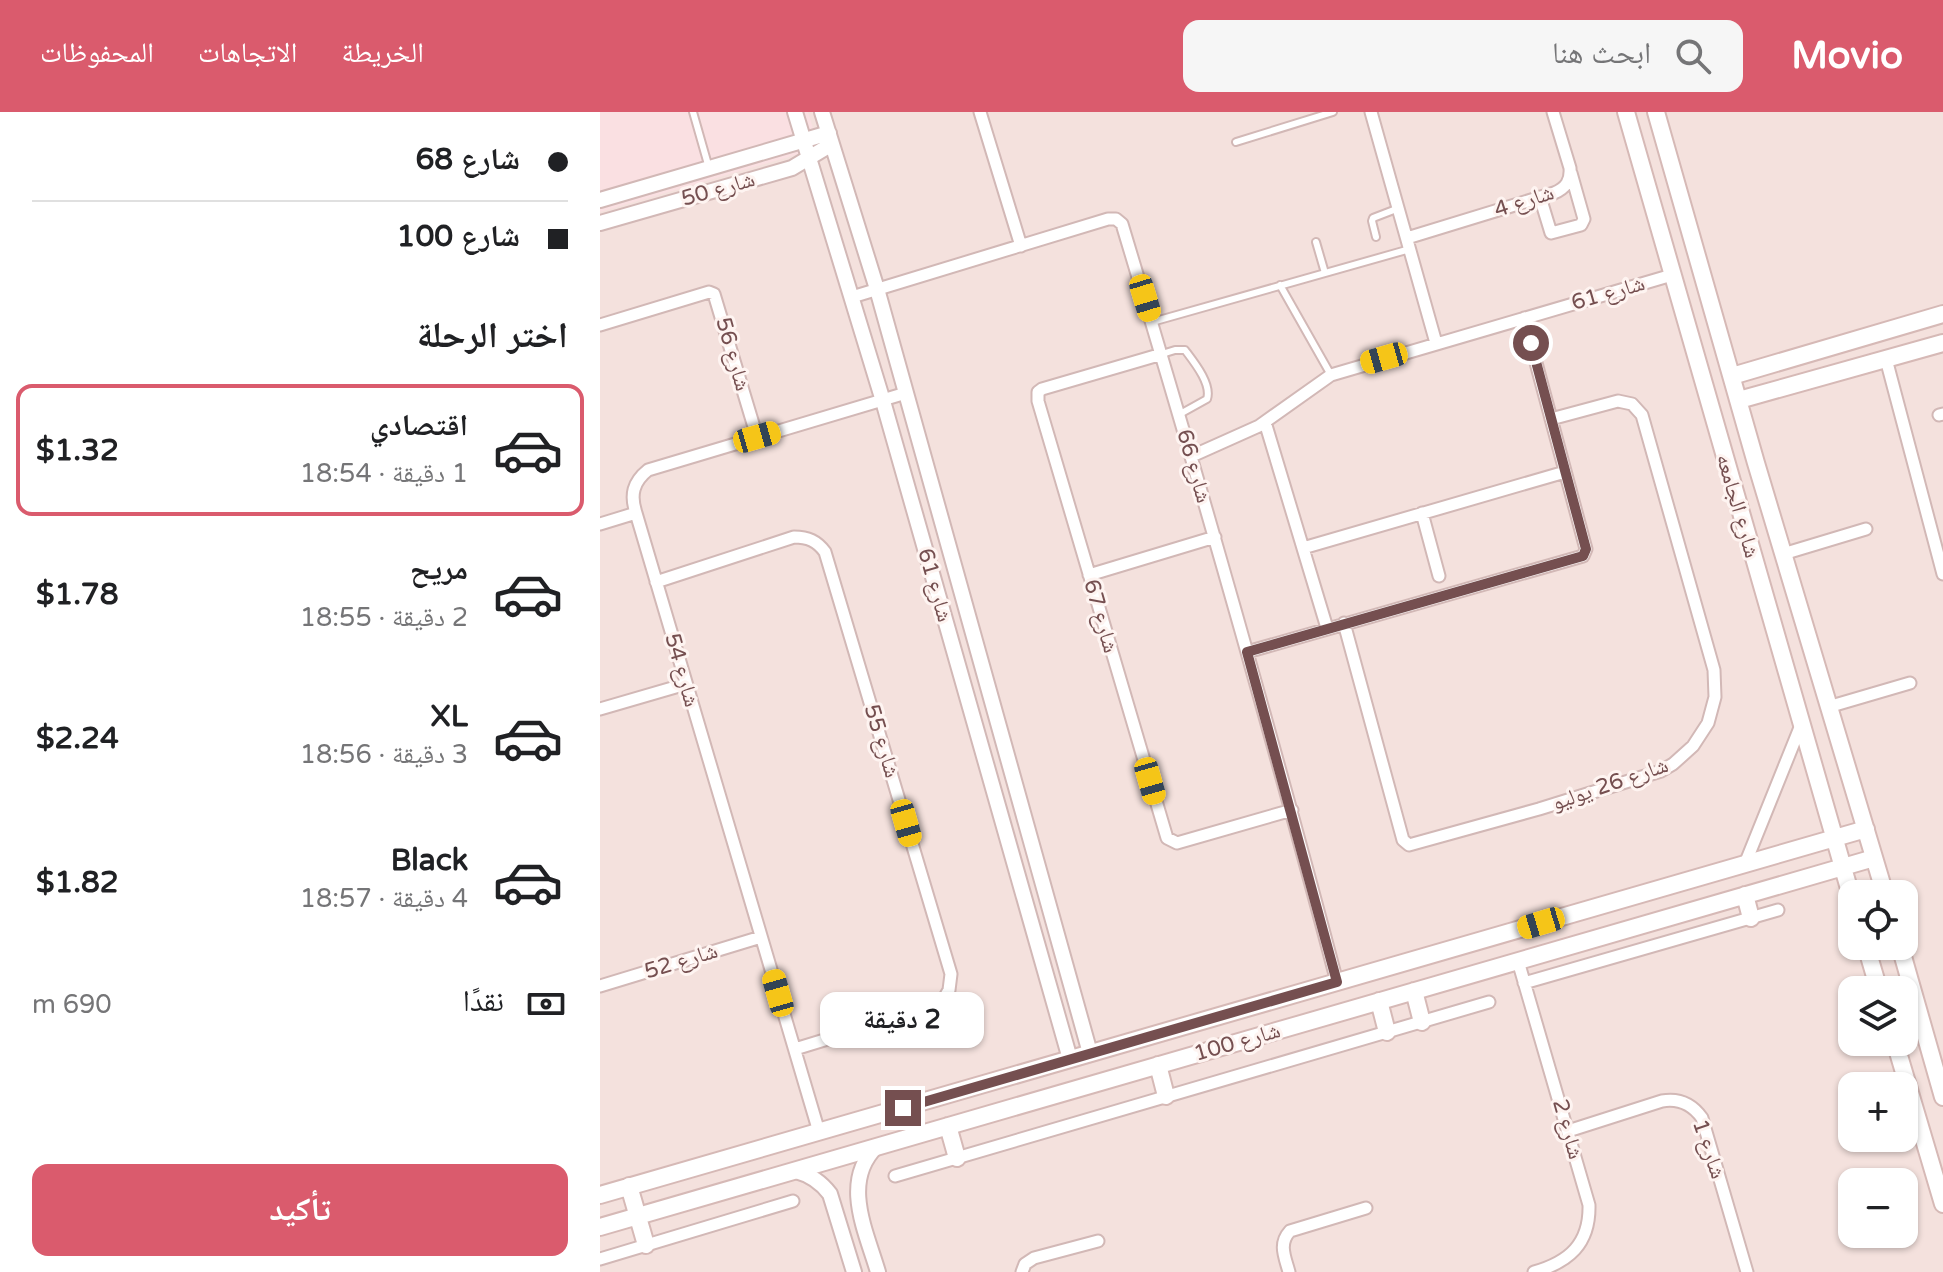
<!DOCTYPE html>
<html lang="ar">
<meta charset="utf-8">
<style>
:root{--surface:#fff;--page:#f6f6f6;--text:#202124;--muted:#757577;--line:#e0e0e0;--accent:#da5b6d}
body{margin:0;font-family:"Varela Round","Noto Naskh Arabic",sans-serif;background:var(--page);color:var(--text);direction:rtl;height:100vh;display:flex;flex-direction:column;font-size:30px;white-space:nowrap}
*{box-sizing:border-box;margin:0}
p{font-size:26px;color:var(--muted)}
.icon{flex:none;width:44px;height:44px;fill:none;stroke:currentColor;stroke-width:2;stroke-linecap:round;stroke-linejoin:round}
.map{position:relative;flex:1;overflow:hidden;direction:ltr}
.details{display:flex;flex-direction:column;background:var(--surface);width:600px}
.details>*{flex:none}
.hud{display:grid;align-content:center;height:176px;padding:0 32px;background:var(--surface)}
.fabs{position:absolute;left:1238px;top:768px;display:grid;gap:16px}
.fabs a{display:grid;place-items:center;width:80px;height:80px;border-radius:16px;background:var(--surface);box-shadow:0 2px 6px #0004;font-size:40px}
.end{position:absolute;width:36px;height:36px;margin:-18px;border:10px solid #754f50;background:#fff;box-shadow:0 0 0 4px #fff}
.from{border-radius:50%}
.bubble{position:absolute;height:56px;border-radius:16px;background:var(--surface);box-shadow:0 2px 6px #0004;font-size:26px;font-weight:800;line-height:56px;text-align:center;direction:rtl}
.car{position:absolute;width:24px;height:48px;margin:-24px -12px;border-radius:10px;box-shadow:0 0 6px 2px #0007;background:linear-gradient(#f5c518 24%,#345 0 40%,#f5c518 0 76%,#345 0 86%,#f5c518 0)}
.hud b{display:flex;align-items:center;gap:28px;height:76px;font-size:30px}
.hud b+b{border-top:2px solid var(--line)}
.hud i{width:20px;height:20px;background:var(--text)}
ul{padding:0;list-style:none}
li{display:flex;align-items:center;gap:24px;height:132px;margin:0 16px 12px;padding:0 16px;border:4px solid transparent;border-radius:16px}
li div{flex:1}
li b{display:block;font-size:30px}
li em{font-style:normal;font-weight:800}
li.on{border-color:var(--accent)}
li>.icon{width:72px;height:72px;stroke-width:1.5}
h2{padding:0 32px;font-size:36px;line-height:96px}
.pay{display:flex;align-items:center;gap:20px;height:88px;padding:0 32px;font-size:30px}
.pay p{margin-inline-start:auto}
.button{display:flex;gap:16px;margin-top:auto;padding:16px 32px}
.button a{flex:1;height:92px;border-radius:16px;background:var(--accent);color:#fff;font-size:32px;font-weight:800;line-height:92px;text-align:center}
header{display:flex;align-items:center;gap:48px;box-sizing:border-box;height:112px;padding:0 40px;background:var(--accent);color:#fff}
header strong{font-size:38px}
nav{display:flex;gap:44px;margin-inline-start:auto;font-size:28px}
.search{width:560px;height:72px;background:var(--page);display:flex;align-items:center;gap:20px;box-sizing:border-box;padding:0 28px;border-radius:16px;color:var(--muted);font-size:30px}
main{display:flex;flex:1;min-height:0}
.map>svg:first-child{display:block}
.residential{fill:#f4e1dd;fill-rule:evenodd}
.commercial{fill:#fae0e2}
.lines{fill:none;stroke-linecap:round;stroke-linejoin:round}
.service-casing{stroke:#d2b8b6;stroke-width:10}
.minor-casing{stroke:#d2b8b6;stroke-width:15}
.tertiary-casing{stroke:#d2b8b6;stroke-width:18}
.secondary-casing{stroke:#d6b9b6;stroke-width:20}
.service{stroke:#fff;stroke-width:6}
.minor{stroke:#fff;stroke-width:11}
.tertiary{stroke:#fff;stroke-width:14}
.secondary{stroke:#fff;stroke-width:16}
.route{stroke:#754f50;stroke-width:10}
.labels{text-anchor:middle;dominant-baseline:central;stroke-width:6;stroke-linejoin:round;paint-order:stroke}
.street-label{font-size:22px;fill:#754f50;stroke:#fef4f1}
</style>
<header>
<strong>Movio</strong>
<div class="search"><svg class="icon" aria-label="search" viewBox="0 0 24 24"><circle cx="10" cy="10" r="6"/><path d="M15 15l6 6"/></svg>ابحث هنا</div>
<nav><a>الخريطة</a><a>الاتجاهات</a><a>المحفوظات</a></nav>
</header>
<main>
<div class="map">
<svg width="1343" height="1160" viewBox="0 0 1343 1160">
<rect width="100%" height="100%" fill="#fbefeb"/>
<path class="residential" d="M0,0H1343V1160H0ZM1252,782H1304V834H1252ZM1252,878H1304V930H1252ZM1252,974H1304V1026H1252ZM1252,1070H1304V1122H1252Z"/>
<path class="commercial" d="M0,0H208L219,36L0,100Z"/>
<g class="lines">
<g class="service-casing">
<path id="service" d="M93,0L109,56
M636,30L733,0
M776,125L772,109L773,106L799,96
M716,130L725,161
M680,173L731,263
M552,210L810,137
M562,242L575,238H585C594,250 612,272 607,287L580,302"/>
</g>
<g class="minor-casing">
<path id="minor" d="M380,0L421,134
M771,0L836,231
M940,85L951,121L981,113L984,107L971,61
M807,126L954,81C966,76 971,69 970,56L953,0
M252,185L508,107H516L522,112C598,364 670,616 737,870
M0,213L109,180L114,182L157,325
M562,242L442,277L438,280V289L567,726L577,731L692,698
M1286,247L1343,462
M1339,303L1343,302
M665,310L727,516
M592,344L659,314L731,263L1072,163
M822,401L839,464
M0,412L36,401
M703,436L965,360
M1183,442L1266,417
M489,463L615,425
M56,470L194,425C208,425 217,429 225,440L351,862L349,878L345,885L332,895L195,937
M744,511L803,728L809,733L939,697L1061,659L1073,652L1093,634L1108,611L1115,585L1114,558L1042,303L1032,292L1018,289L951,307
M647,540L983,444L986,437L924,206
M1228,595L1310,571
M0,597L86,572
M1145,752L1201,613
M918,849L989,1093C990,1132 969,1150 934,1160
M924,871L1178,798
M0,874L161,825
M968,1019L1062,989C1079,986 1092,992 1102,1006L1147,1160
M219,1020L36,401C30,383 33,370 48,358L306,281
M295,1064L889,890
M0,1147L193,1089
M422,1160L425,1152L434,1146L498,1129
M689,1160C685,1145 678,1132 690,1119L766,1096"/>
</g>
<g class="tertiary-casing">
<path id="tertiary" d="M195,0L283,289L470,947
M222,0L277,177L490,941
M0,88L229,21
M0,111L192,56L232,32
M276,1035C241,1070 266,1119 278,1160
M196,1059C211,1063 221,1070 230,1082L254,1160"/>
</g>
<g class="secondary-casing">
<path id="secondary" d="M1026,0L1252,787
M1056,0L1156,351L1285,782
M1132,264L1343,202
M1139,288L1343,231
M1145,783L1151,806
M1266,834L1279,878
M1300,834L1343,985
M814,879L822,910
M779,889L787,920
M1295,930L1343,1092
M558,953L566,984
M348,1014L357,1046
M29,1074L46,1133
M0,1083L1266,717
M0,1115L1274,746"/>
</g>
<use href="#service" class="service"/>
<use href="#minor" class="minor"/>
<use href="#tertiary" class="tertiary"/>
<use href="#secondary" class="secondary"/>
</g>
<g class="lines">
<path class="route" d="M303,996L737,870L647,540L983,444L986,437L931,231"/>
</g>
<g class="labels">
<g class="street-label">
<text transform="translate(118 77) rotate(-16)">شارع 50</text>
<text transform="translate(924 89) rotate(-18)">شارع 4</text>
<text transform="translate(1008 181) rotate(-16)">شارع 61</text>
<text transform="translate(133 242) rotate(74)">شارع 56</text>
<text transform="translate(594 354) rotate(74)">شارع 66</text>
<text transform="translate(1138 394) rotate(74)">شارع الجامعه</text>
<text transform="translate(335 473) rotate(74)">شارع 61</text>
<text transform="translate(501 504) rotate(74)">شارع 67</text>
<text transform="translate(82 558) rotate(74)">شارع 54</text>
<text transform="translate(282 629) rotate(73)">شارع 55</text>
<text transform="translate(1010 672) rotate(-19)">شارع 26 يوليو</text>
<text transform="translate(81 849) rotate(-17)">شارع 52</text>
<text transform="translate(637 930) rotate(-16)">شارع 100</text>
<text transform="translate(968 1017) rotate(74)">شارع 2</text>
<text transform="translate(1109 1037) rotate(71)">شارع 1</text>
</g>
</g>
</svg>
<div class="fabs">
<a><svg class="icon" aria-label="locate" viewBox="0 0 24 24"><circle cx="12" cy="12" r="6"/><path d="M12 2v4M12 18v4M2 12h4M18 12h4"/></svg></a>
<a><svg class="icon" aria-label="layers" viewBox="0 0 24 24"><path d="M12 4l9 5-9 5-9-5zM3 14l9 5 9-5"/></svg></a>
<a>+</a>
<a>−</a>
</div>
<i class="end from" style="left:931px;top:231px"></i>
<i class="end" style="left:303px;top:996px"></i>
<div class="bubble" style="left:220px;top:880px;width:164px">2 دقيقة</div>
<i class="car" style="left:545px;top:186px;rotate:163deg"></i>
<i class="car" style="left:784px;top:246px;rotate:254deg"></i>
<i class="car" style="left:157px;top:325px;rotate:74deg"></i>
<i class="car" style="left:550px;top:669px;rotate:164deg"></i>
<i class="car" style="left:306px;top:711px;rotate:164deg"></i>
<i class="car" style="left:941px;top:811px;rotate:253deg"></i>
<i class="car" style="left:178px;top:881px;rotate:344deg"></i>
</div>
<section class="details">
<div class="hud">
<b><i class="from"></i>شارع 68</b>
<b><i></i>شارع 100</b>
</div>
<h2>اختر الرحلة</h2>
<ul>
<li class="on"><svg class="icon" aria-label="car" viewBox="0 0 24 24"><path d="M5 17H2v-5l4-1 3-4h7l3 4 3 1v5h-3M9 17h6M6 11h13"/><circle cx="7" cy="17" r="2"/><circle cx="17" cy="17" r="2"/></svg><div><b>اقتصادي</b><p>1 دقيقة · 18:54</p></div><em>$1.32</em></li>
<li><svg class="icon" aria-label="car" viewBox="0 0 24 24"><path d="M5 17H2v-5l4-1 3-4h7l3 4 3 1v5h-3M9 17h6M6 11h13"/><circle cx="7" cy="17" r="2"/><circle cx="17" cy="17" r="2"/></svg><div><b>مريح</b><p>2 دقيقة · 18:55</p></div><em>$1.78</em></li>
<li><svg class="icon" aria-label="car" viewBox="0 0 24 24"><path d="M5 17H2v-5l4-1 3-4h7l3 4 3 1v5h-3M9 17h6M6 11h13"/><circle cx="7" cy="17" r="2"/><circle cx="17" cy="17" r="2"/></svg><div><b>XL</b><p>3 دقيقة · 18:56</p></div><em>$2.24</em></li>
<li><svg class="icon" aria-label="car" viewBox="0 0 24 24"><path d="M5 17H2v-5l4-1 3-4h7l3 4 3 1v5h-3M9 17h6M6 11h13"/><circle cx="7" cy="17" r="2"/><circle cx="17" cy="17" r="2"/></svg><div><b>Black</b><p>4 دقيقة · 18:57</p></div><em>$1.82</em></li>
</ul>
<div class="pay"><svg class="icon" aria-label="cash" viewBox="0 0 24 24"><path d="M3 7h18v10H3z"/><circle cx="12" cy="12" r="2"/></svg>نقدًا<p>690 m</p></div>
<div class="button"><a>تأكيد</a></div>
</section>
</main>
